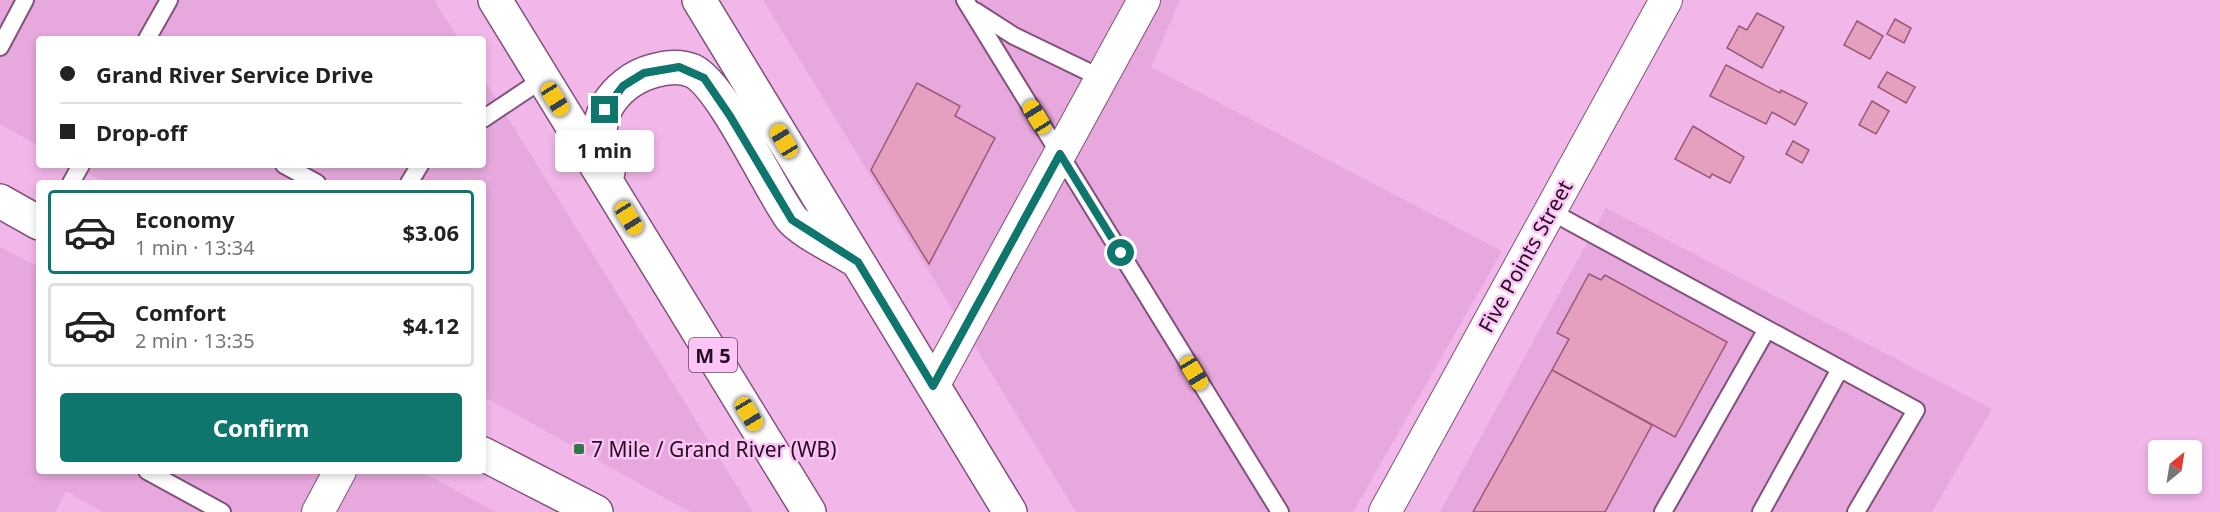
<!DOCTYPE html>
<meta charset="utf-8">
<style>
:root{--surface:#fff;--page:#f6f6f6;--text:#222;--muted:#767676;--line:#e0e0e0;--accent:#0f766e}
body{margin:0;font-family:"Noto Sans",sans-serif;background:var(--page);color:var(--text);height:100vh;display:flex;flex-direction:column;font-size:22px;white-space:nowrap}
*{box-sizing:border-box;margin:0}
p{font-size:20px;color:var(--muted)}
.icon{flex:none;width:33px;height:33px;fill:none;stroke:currentColor;stroke-width:2;stroke-linecap:round;stroke-linejoin:round}
.map{position:relative;flex:1;overflow:hidden}
.details{position:absolute;left:36px;top:180px;width:450px;height:294px;display:flex;flex-direction:column;background:var(--surface);border-radius:6px;box-shadow:0 3px 9px #0003}
.details>*{flex:none}
.hud{position:absolute;left:36px;top:36px;width:450px;height:132px;border-radius:6px;box-shadow:0 3px 9px #0003;display:grid;align-content:center;height:132px;padding:0 24px;background:var(--surface)}
.needle{width:39px;rotate:30deg}
.fabs{position:absolute;left:2148px;top:440px;display:grid;gap:12px}
.fabs a{display:grid;place-items:center;width:54px;height:54px;border-radius:6px;background:var(--surface);box-shadow:0 3px 9px #0003;font-size:30px}
.end{position:absolute;width:27px;height:27px;margin:-14px;border:8px solid #0f766e;background:#fff;box-shadow:0 0 0 3px #fff}
.from{border-radius:50%}
.bubble{position:absolute;height:42px;border-radius:6px;background:var(--surface);box-shadow:0 3px 9px #0003;font-size:20px;font-weight:700;line-height:42px;text-align:center}
.car{position:absolute;width:18px;height:36px;margin:-18px -9px;border-radius:8px;box-shadow:0 0 4px 2px #0007;background:linear-gradient(#f5c518 24%,#345 0 40%,#f5c518 0 76%,#345 0 86%,#f5c518 0)}
.hud b{display:flex;align-items:center;gap:21px;height:57px;font-size:22px}
.hud b+b{border-top:2px solid var(--line)}
.hud i{width:15px;height:15px;background:var(--text)}
ul{padding:10px 0 0;list-style:none}
li{display:flex;align-items:center;gap:18px;height:84px;margin:0 12px 9px;padding:0 12px;border:3px solid var(--line);border-radius:6px}
li div{flex:1}
li b{display:block;font-size:22px}
li em{font-style:normal;font-weight:700}
li.current{border-color:var(--accent)}
li>.icon{width:54px;height:54px;stroke-width:1.5}
.cta{display:flex;gap:12px;margin-top:auto;padding:12px 24px}
.cta a{flex:1;height:69px;border-radius:6px;background:var(--accent);color:#fff;font-size:24px;font-weight:700;line-height:69px;text-align:center}
.map>svg:first-child{display:block}
.built{fill:#e6a8dd}
.building{fill:#e6a0bf;stroke:#985876;stroke-width:1.5}
.lines{fill:none;stroke-linecap:round;stroke-linejoin:round}
.service-casing{stroke:#83517d;stroke-width:20}
.minor-casing{stroke:#83517d;stroke-width:34}
.secondary-casing{stroke:#83517d;stroke-width:36}
.primary-casing{stroke:#83517d;stroke-width:36}
.service{stroke:#fff;stroke-width:16}
.minor{stroke:#fff;stroke-width:32}
.secondary{stroke:#fff;stroke-width:33}
.primary{stroke:#fff;stroke-width:33}
.route{stroke:#0f766e;stroke-width:8}
.poi-dot{fill:#307947;stroke:#fec4f6;stroke-width:2}
.labels{text-anchor:middle;dominant-baseline:central;stroke-width:5;stroke-linejoin:round;paint-order:stroke}
.shield{fill:#fec4f6;stroke:#654561;stroke-width:1.5}
.shield-label{font-size:20px;font-weight:bold;fill:#230f21}
.street-label{font-size:21px;fill:#230f21;stroke:#fec4f6}
.poi-label{font-size:21px;fill:#230f21;stroke:#fec4f6;text-anchor:start}
</style>
<div class="map">
<svg width="2220" height="512" viewBox="0 0 2220 512">
<rect width="100%" height="100%" fill="#f1b7e9"/>
<path class="built" d="M0,0H434L459,39H39V146L0,124Z
M763,0H1180L1151,67L1502,251L1353,512H1076Z
M483,78L753,512H690L483,396V183H105L73,165H483Z
M1606,208L1992,409L1932,512H1440Z
M0,247L39,267V471H420L496,512H102L66,491L55,512H0Z"/>
<path class="building" d="M1757,13L1784,27L1762,68L1727,48L1739,26L1747,30Z
M1895,19L1911,28L1904,43L1887,34Z
M1857,21L1883,36L1870,59L1844,45Z
M1726,65L1780,93L1781,90L1807,103L1795,125L1772,112L1766,124L1710,96Z
M1887,72L1915,87L1906,103L1878,87Z
M917,83L960,106L955,116L995,138L929,264L871,170Z
M1872,101L1889,111L1876,134L1859,125Z
M1693,126L1744,157L1730,183L1712,174L1710,178L1675,159Z
M1793,141L1809,150L1802,163L1786,154Z
M1589,274L1601,280L1605,275L1727,342L1675,437L1552,370L1569,339L1557,333Z
M1552,370L1652,425L1605,512H1473Z"/>
<g class="lines">
<g class="service-casing">
<path id="service" d="M965,0L1280,512
M975,11L1014,36L1101,78
M147,39L169,0
M0,47L25,0
M483,119L543,79
M284,165L317,183
M71,183L81,165
M409,183L420,165
M1550,211L1916,410L1856,512
M147,471L222,512
M1663,512L1767,329
M1761,512L1840,369"/>
</g>
<g class="minor-casing">
<path id="minor" d="M933,386L1144,0
M318,512L340,471
M1385,512L1666,0"/>
</g>
<g class="secondary-casing">
<path id="secondary" d="M0,201L39,223
M483,454L596,512"/>
</g>
<g class="primary-casing">
<path id="primary" d="M495,0L809,512
M699,0L1010,512
M608,172C601,150 595,128 607,106C617,89 634,76 653,71C666,67 679,65 693,71C723,86 768,186 791,218C801,231 836,248 852,258"/>
</g>
<use href="#service" class="service"/>
<use href="#minor" class="minor"/>
<use href="#secondary" class="secondary"/>
<use href="#primary" class="primary"/>
</g>
<g class="lines">
<path class="route" d="M605,110L623,86L644,73L679,67L704,78L730,116L792,220L858,262L933,386L1060,154L1121,253"/>
</g>
<rect class="poi-dot" x="573" y="443" width="12" height="12" rx="3"/>
<g class="labels">
<rect class="shield" x="689" y="338" width="48" height="34" rx="4.5"/>
<g class="shield-label">
<text x="713" y="355">M 5</text>
</g>
<g class="street-label">
<text transform="translate(1525 256) rotate(-61)">Five Points Street</text>
</g>
<g class="poi-label">
<text x="591" y="449">7 Mile / Grand River (WB)</text>
</g>
</g>
</svg>
<div class="fabs">
<a><svg class="needle" viewBox="-14 -14 28 28"><path d="M0-13l5 13h-10z" fill="#e53935"/><path d="M0 13l5-13h-10z" fill="#767676"/></svg></a>
</div>
<i class="end from" style="left:1121px;top:253px"></i>
<i class="end" style="left:605px;top:110px"></i>
<div class="bubble" style="left:555px;top:130px;width:99px">1 min</div>
<i class="car" style="left:555px;top:99px;rotate:148deg"></i>
<i class="car" style="left:1037px;top:117px;rotate:328deg"></i>
<i class="car" style="left:784px;top:141px;rotate:329deg"></i>
<i class="car" style="left:629px;top:218px;rotate:148deg"></i>
<i class="car" style="left:1194px;top:373px;rotate:149deg"></i>
<i class="car" style="left:749px;top:414px;rotate:149deg"></i>
<div class="hud">
<b><i class="from"></i>Grand River Service Drive</b>
<b><i></i>Drop-off</b>
</div>
<section class="details">
<ul>
<li class="current"><svg class="icon" aria-label="car" viewBox="0 0 24 24"><path d="M5 17H2v-5l4-1 3-4h7l3 4 3 1v5h-3M9 17h6M6 11h13"/><circle cx="7" cy="17" r="2"/><circle cx="17" cy="17" r="2"/></svg><div><b>Economy</b><p>1 min · 13:34</p></div><em>$3.06</em></li>
<li><svg class="icon" aria-label="car" viewBox="0 0 24 24"><path d="M5 17H2v-5l4-1 3-4h7l3 4 3 1v5h-3M9 17h6M6 11h13"/><circle cx="7" cy="17" r="2"/><circle cx="17" cy="17" r="2"/></svg><div><b>Comfort</b><p>2 min · 13:35</p></div><em>$4.12</em></li>
</ul>
<div class="cta"><a>Confirm</a></div>
</section>
</div>
